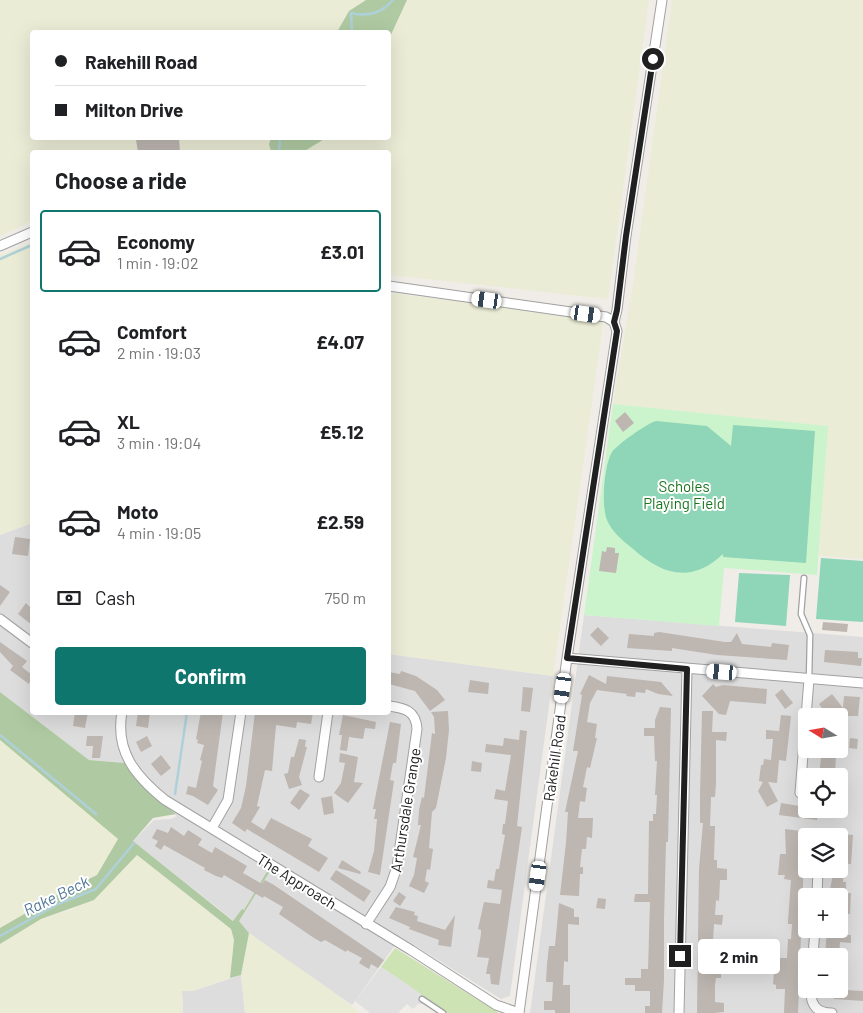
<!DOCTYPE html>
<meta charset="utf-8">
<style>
:root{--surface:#fff;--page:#f6f6f6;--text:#202124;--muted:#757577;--line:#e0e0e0;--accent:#0f766e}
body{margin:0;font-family:Barlow,sans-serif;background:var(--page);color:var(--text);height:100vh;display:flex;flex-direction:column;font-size:19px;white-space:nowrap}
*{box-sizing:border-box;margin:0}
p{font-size:16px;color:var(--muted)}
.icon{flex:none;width:28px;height:28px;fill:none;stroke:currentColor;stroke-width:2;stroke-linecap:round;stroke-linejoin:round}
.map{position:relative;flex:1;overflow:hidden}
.details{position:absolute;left:30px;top:150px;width:361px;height:565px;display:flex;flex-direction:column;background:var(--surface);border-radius:5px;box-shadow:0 5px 20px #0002}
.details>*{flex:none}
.top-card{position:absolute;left:30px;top:30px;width:361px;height:110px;border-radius:5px;box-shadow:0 5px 20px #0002;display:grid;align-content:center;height:110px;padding:0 25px;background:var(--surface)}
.needle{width:32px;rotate:281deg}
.tools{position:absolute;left:798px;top:708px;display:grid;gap:10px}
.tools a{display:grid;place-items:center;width:50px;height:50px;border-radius:5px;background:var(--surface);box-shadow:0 5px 20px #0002;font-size:25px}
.end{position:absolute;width:22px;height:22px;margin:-11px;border:6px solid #202020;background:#fff;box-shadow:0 0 0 2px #fff}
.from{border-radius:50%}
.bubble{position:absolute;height:35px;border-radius:5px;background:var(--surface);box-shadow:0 5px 20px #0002;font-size:16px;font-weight:700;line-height:35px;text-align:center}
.car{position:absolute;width:15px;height:30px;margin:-15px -8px;border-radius:6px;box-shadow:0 0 4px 1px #0007;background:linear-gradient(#fff 24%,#345 0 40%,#fff 0 76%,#345 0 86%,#fff 0)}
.top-card b{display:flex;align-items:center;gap:18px;height:48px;font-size:19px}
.top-card b+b{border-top:1px solid var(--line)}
.top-card i{width:12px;height:12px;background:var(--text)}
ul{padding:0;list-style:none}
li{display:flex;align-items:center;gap:15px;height:82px;margin:0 10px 8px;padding:0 15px;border:2px solid transparent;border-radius:5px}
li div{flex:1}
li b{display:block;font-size:19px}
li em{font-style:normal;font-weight:700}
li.on{border-color:var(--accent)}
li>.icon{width:45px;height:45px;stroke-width:1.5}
h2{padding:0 25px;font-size:22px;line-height:60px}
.pay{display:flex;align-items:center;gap:12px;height:55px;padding:0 25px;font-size:19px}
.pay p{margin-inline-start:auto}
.cta{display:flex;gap:10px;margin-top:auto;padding:10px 25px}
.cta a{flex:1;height:58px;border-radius:5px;background:var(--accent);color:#fff;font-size:20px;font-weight:700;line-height:58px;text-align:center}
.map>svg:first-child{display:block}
.residential{fill:#dedddd;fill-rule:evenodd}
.farmland{fill:#ebecd6}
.grass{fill:#cde3b4}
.forest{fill:#afcaa2}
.park{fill:#cbf4cc}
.pitch{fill:#8fd5b7}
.parking{fill:#e0e0e0}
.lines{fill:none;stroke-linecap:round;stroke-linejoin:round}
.stream{stroke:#aed0d8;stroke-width:2.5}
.building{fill:#bdb6b1}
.service-casing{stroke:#a1a1a1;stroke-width:7}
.minor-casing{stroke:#a1a1a1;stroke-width:11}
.service{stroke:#fff;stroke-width:4.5}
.minor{stroke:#fff;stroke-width:9}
.route{stroke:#202020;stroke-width:6}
.labels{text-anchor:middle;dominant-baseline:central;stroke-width:4;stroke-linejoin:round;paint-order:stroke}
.park-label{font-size:15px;fill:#19741d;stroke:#fff}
.street-label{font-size:15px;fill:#202020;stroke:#fff}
.water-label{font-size:16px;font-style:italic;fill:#507797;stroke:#fff}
</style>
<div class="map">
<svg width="863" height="1013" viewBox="0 0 863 1013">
<rect width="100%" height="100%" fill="#f0ede8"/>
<path class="residential" d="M32,523V712H389V654L553,676L510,996L501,999L401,937L352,1005L283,958L249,933L239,921H234L133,841L154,820L171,819L177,816L148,795L125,763L89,760L0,692V535Z
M584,615L863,637V1013H530ZM806,716H839V749H806ZM806,776H839V809H806ZM806,836H839V869H806ZM806,896H839V929H806ZM806,956H839V989H806Z
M241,975L245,1013H183L182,991H193Z"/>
<path class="farmland" d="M0,0H366L349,11L337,32H32V138H271L269,144L271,152H32V221L0,236Z
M407,0H649L608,299L389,275V152H303L326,138H389V39Z
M672,0H863V559L819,556L827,426L613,404L634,277Z
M32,242V523L0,535V255Z
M389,293L604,318L553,676L389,654Z
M0,740L118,839L97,875L66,890L0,931Z
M137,855L231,929L234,940L230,978L193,991H182L183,1013H0V944L41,919L73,909Z
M249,933L328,988L360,1013H245L241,975Z"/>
<path class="grass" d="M395,948L499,1013H447L381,967Z"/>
<path class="forest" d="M366,0H407L389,39V32H337L349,11Z
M271,138H326L303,152H271L269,144Z
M0,692L89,760L125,763L151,795L176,814L153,818L133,841L233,921L242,909L244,910L268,870L270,871L239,921L249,933L241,975L230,978L234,940L231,929L137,855L94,900L41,919L0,944V928L66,890L97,875L118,839L0,740Z"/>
<path class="park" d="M613,404L828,426L817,575L724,568L719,626L584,615Z"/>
<path class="pitch" d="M656,421L707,426L731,446L733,425L815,431L806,563L723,557V554C691,584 662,575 632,548C622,540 612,532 607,520C601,506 604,465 612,452C618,444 646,424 656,421Z
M821,558L863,561V622L816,619Z
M739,573L790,575L786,626L735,622Z"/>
<path class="parking" d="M381,967L401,980L437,1005L433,1010L425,1004H418L413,1009L407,1004L398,1013H370L355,1001Z"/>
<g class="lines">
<path class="stream" d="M352,32L351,13C367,17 382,13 393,0
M279,152L280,138
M0,259L32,245
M0,735L96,814
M175,794L187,712
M0,936L58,904L96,889L134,843"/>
</g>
<path class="building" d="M140,138H179L180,152H138L136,140H140Z
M625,412L634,423L623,432L615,421Z
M15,537L30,539L28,556L12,554Z
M607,547L615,548V553H619L616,573L599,571L602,551L606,552Z
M0,585L10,592L0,606Z
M26,603L32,609V625L18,614Z
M823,622L848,624L847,632L822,630Z
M598,627L609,638L601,646L590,635Z
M659,632L725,642H731L737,633L742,644L771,647L772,643L789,645L787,660L717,655L672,648V651L627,648L629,634L654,636V633Z
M0,642L27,661L22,667L32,675L29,684L10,670L13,666L0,652Z
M825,650L858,652V658H862L861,666L824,662Z
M401,671L416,676L437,690L445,700L430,711L415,691L389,684V672L400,674Z
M589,675L606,684L607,676L661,682L673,696L658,694L646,689L645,693L636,692L635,697L626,696L627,694L597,690L590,703L587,722L597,724L595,738H597L590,768L587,767L583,787L587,788L585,802L580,801L578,818H593L592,838L587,837L586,849H582L580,867H583V874H580L579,896L560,895L566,843L568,812H565L578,751H573L582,695L580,694Z
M470,680L489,683L488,694L468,692Z
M713,684L716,687L723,685L767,689L766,704L730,701L726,715L719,714L702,696Z
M523,687L533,688L530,712L521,711Z
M782,689L793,703L785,709L775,695Z
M832,694L843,708L844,696L860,697L858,716H828L819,704Z
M660,707L671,708L668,842H666L664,920V980L662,1013H645V1006H650V991H635V985H625V978H641V969H648L650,902H634L635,894H648L649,821H653V814H656L657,795H655L657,761H655L654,736H644V728H655V720Z
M448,711L449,730L446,758L436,808L432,812L429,848L433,849L430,870L427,869L425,881L429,883L424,893L409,886L414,875L417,858L413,857L421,825H418L419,810L422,797L424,798L432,733L435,734L434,717L431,712Z
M702,711H713L712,732H727L726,741L716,740V783L715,797H711L710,826H715L714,860H717V868L727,869V880H720L719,901L716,900L715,915H723L722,925L714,924L713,941H724V951H714L713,966H721V978H716L715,985V1002L724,1003V1012L713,1013H697L699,869L703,823H700V796Z
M75,712H88L85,728L73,726Z
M138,712H150L148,728L136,726Z
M201,712H223L213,786L218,790L208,805L193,796L186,794L188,786L196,788L202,761L200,760L204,745L197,743L198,740L196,739Z
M255,712H313L311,724L297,722L296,728L276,725L272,771L265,770L257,806L260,807L251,822L264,830L271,818L312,839L308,846L328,858L319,872L247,829L245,832L232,823L241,808L246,786Z
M343,715L376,722L375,729L365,728L363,739L349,737L347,751L340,750L342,735H339Z
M781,715L791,716L786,761L779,760L777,783L768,782L778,801L767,807L758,791L763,782L759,781L761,765H763L764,759L771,760L773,739H766V730L779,731Z
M390,722L401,724L396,763H393L390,780L394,781L380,875L368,872L374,851L377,819H374L376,809H373Z
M520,730L527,731L517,826L522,827L499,985L491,984L490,974H486L489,958L477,957L481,934V930L478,929L484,902L500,904L502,890L487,888L488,880L494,881L496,869H499L505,835L502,834L503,824H505L508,801L494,799L496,789L505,791L511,755L485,752L486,744L503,746L504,738L519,740Z
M87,736H103L100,758H92L93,746H86Z
M147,736L152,746L141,752L136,742Z
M850,738L858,739L857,749L849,748Z
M299,739L306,740L305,747H307L299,777L302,785L289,789L284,774L288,773L291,757H294Z
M818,749H830V751L836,754L835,776H819L821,758H818Z
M340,753L358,757L354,782L363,783L348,803L334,793L341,783L345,763L339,762Z
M161,755L171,768L161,776L151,764Z
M472,761L482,763L481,772L471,771Z
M300,789L310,795L299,810L290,803Z
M332,796L334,813L324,815L321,798Z
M781,803L818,809L817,820L779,815Z
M171,827L184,836L188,830L202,839L198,845L212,853L215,847L247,866L243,873L262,884L265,880L274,885L384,960L378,968L371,964L369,969L359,963L362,958L347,950L346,952L325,940L321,942L314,938L279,914L283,907L264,896L263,898L224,875L222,878L216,876L204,870L205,868L164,845L161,850L155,846L158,841L152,838L157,829L168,833Z
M785,829L801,831V848L804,857L798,1013H784L785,989H776V985L773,984L775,961L779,962V958H787L788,939H791L792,924H788V921L791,880L784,879L785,875H778L780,854H786Z
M839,834L853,835L851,864L839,863Z
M342,860L361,872L360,874L338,868Z
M834,869H844L843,882H846V893H851L850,914L839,913V896L829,895Z
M336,870L371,891L364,902L330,879Z
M399,892L406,897L400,906L393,901Z
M598,898L606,899L605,909L596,908Z
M559,903L574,909V917H579V925L568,924V962L564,961L563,985H570V1013H555V1010H544V1001H552L553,982H546L547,964L549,946H555Z
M396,907L415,912L414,915L418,916L417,921L445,930L455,915L451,947L438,945L439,940L409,929L410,927L389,918Z
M827,929H838V934L851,935V943L840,942L839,956H825Z
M826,989L863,991V1001L834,999Z"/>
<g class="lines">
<g class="service-casing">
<path id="service" d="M804,578L801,614L810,635L809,679
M422,999L443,1013"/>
</g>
<g class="minor-casing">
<path id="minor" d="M0,246L32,232
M389,286L606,317L614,322
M0,619L32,643
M567,658L863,683
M122,712C115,751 135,776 165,800L411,950L496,1005L519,1013
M319,777L328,712
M800,793L809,679
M212,828L228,800L241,712
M817,896L818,869
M366,924L390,887L397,867L417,729C416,711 405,708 389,706
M813,956L815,929
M811,989C810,1004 816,1013 832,1013
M519,1013L567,658L617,331L614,322L617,310L626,236L662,0
M679,1013L687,669"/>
</g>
<use href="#service" class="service"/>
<use href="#minor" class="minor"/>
</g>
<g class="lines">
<path class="route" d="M653,59L626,236L617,310L614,322L617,331L567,658L687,669L680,956"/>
</g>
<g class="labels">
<g class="park-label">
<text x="684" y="486">Scholes<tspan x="684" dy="17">Playing Field</tspan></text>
</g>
<g class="street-label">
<text transform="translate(554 758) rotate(-82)">Rakehill Road</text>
<text transform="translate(405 810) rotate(-81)">Arthursdale Grange</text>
<text transform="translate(297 881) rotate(32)">The Approach</text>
</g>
<g class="water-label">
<text transform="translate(56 895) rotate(-26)">Rake Beck</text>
</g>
</g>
</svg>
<div class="tools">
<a><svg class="needle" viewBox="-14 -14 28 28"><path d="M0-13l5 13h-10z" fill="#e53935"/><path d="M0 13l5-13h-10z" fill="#757577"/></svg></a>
<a><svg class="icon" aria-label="locate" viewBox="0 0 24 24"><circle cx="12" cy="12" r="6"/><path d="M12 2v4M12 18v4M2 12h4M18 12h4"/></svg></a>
<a><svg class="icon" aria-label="layers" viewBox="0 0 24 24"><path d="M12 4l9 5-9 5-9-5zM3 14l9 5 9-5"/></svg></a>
<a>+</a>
<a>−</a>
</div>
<i class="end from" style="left:653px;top:59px"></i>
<i class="end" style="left:680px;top:956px"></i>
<div class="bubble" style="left:698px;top:939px;width:82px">2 min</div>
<i class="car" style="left:487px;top:300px;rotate:278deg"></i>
<i class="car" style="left:586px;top:314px;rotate:98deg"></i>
<i class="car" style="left:722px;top:672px;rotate:275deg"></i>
<i class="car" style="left:563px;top:688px;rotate:188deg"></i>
<i class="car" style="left:538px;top:876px;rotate:188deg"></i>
<div class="top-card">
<b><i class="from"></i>Rakehill Road</b>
<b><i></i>Milton Drive</b>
</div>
<section class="details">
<h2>Choose a ride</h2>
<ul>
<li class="on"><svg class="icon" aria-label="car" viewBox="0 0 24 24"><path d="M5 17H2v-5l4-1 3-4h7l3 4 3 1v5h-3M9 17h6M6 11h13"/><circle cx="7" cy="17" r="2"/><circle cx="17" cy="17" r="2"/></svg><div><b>Economy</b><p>1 min · 19:02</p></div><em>£3.01</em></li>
<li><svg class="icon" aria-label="car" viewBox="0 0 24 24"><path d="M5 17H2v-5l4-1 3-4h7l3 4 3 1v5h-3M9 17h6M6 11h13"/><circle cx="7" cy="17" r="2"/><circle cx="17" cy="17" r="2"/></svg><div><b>Comfort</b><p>2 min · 19:03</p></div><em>£4.07</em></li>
<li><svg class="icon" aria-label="car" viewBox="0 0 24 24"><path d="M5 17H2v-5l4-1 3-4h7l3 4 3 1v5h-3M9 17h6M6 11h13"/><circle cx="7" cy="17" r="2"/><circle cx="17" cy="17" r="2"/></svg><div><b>XL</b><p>3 min · 19:04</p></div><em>£5.12</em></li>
<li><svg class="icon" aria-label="car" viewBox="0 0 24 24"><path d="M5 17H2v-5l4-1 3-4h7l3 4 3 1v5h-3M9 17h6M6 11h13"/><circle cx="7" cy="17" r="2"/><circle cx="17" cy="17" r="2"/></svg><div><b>Moto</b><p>4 min · 19:05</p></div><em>£2.59</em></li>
</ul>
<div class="pay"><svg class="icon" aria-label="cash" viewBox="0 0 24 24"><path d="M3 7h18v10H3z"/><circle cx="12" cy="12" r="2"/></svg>Cash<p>750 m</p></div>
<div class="cta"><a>Confirm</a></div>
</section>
</div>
